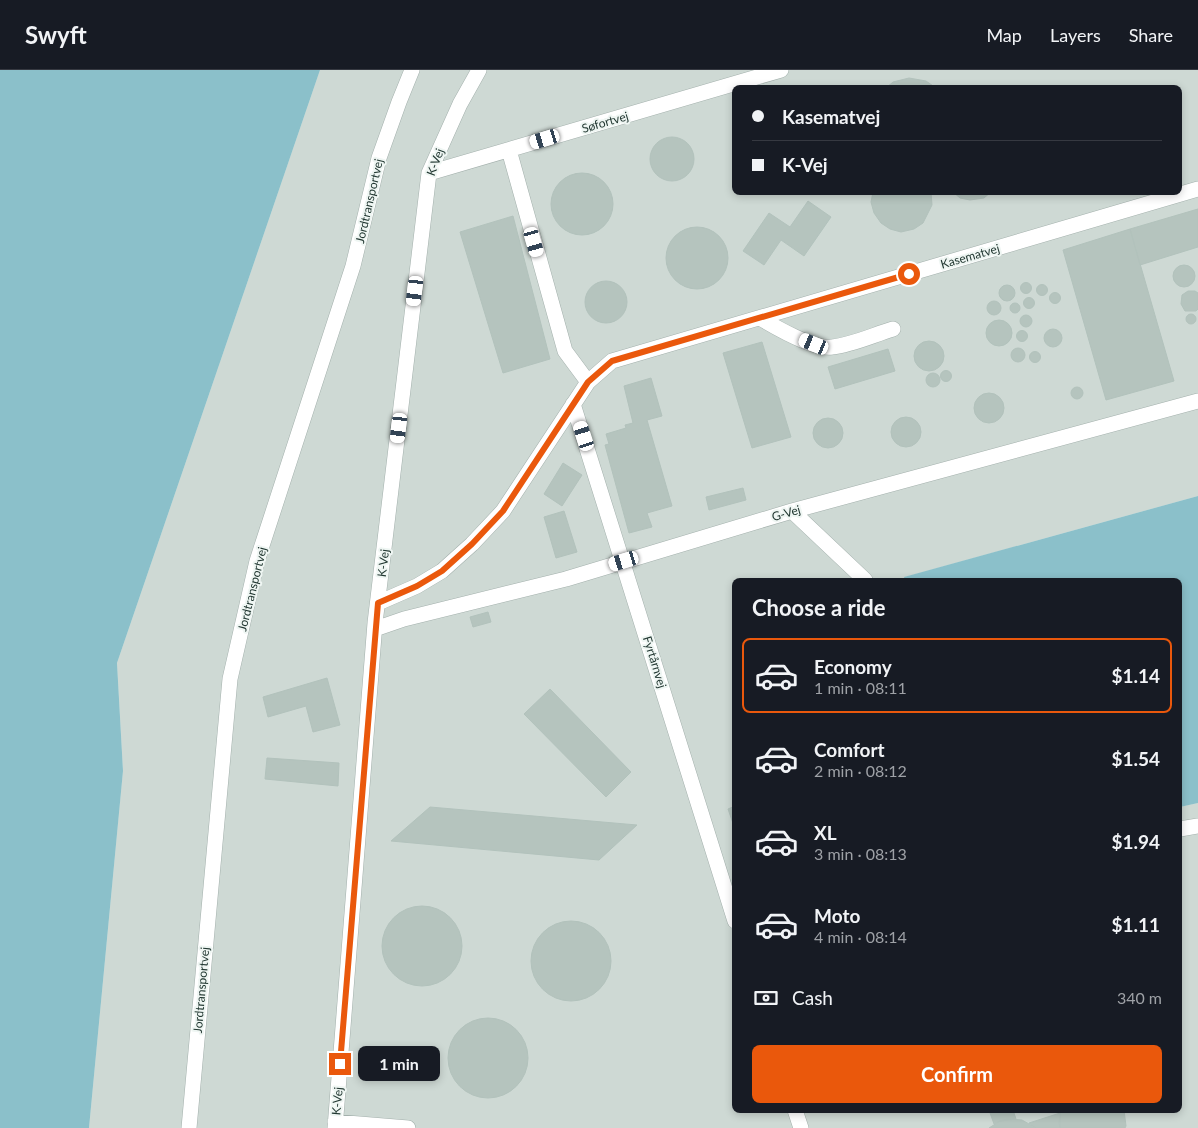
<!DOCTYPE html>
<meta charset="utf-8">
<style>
:root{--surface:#171b24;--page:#242831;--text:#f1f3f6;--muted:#9ea1a6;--line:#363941;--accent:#ea580c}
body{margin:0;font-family:Lato,sans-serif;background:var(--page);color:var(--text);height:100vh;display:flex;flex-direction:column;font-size:19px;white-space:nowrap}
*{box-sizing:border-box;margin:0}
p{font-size:16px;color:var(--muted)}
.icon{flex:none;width:28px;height:28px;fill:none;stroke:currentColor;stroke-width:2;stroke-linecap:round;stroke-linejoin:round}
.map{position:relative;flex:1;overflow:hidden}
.sheet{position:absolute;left:732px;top:508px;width:450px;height:535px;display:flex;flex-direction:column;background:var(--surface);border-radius:8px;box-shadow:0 2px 8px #0003}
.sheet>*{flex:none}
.top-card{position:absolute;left:732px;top:15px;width:450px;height:110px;border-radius:8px;box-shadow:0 2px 8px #0003;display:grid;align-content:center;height:110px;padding:0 20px;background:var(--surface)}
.end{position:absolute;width:22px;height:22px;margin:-11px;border:6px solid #ea580c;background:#fff;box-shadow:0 0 0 2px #fff}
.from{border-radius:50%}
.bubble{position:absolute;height:35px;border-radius:8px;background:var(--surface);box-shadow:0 2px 8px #0003;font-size:16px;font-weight:700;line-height:35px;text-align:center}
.car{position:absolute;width:15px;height:30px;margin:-15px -8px;border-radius:6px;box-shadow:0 0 4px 1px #0007;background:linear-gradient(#fff 24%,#345 0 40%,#fff 0 76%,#345 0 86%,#fff 0)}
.top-card b{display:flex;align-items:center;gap:18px;height:48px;font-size:19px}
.top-card b+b{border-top:1px solid var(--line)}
.top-card i{width:12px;height:12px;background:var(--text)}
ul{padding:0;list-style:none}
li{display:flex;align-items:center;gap:15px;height:75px;margin:0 10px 8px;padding:0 10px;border:2px solid transparent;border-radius:8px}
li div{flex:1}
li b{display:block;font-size:19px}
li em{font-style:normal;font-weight:700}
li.active{border-color:var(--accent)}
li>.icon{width:45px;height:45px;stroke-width:1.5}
h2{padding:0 20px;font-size:22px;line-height:60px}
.pay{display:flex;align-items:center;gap:12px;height:55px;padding:0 20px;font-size:19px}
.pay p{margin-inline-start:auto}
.cta{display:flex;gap:10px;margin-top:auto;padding:10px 20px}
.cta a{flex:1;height:58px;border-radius:8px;background:var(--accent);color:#fff;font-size:20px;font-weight:700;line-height:58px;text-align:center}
header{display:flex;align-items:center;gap:30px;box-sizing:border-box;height:70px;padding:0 25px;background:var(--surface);border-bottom:1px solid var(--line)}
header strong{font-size:24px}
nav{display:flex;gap:28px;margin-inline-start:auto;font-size:18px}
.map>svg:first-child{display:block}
.built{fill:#ced9d4;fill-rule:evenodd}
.water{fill:#8bc0ca}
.building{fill:#b5c4be;stroke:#b2c2bc}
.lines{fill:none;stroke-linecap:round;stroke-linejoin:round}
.minor-casing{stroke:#a3b0ac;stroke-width:16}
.minor{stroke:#fff;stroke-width:15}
.route{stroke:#ea580c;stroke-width:6}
.labels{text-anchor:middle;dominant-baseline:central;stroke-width:4;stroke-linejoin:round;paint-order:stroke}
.street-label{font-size:12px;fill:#223832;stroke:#eff6f3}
</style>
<header>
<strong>Swyft</strong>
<nav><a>Map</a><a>Layers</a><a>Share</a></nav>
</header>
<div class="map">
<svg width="1198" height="1058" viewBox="0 0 1198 1058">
<rect width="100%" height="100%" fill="#dfe9e5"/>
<path class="built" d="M320,0H1198V426L905,507V510H735V1040H1180V737L1198,733V1058H89L123,701L117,593ZM735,18H1180V122H735Z"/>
<path class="water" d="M0,0H320L117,593L123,701L89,1058H0Z
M1198,426V733L1180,737V510H905L904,507Z"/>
<path class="building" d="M909,8L926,11L936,18H886L893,12Z
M650 89a22 22 0 1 1 44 0a22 22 0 1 1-44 0Z
M551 134a31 31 0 1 1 62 0a31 31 0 1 1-62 0Z
M873,122H931L932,135L923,153L914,159L901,162L890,159L881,153L874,143L871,132Z
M953,122H991L984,128L970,130L960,128Z
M808,131L831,147L804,186L781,170L764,195L743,181L769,143L790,157Z
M1198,139V177L1140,195L1130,159Z
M513,146L550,289L503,303L460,162Z
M666 188a31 31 0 1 1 62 0a31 31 0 1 1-62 0Z
M1130,159L1174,311L1106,330L1063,180Z
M1173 206a11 11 0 1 1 22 0a11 11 0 1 1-22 0Z
M585 232a21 21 0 1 1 42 0a21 21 0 1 1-42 0Z
M1020.5 218a5.5 5.5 0 1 1 11 0a5.5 5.5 0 1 1-11 0Z
M1036.5 220a5.5 5.5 0 1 1 11 0a5.5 5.5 0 1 1-11 0Z
M999 223a8 8 0 1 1 16 0a8 8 0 1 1-16 0Z
M1188,221H1195L1198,223V239L1196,241H1185L1181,234L1182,225Z
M1049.5 228a5.5 5.5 0 1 1 11 0a5.5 5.5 0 1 1-11 0Z
M1023.5 233a5.5 5.5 0 1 1 11 0a5.5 5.5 0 1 1-11 0Z
M987 238a7 7 0 1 1 14 0a7 7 0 1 1-14 0Z
M1010 238a5 5 0 1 1 10 0a5 5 0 1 1-10 0Z
M1186 249a5 5 0 1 1 10 0a5 5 0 1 1-10 0Z
M1020 251a6 6 0 1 1 12 0a6 6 0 1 1-12 0Z
M986 263a13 13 0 1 1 26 0a13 13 0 1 1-26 0Z
M1044 268a9 9 0 1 1 18 0a9 9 0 1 1-18 0Z
M1016.5 266a5.5 5.5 0 1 1 11 0a5.5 5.5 0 1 1-11 0Z
M914 286a15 15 0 1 1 30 0a15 15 0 1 1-30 0Z
M762,272L791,367L752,378L723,283Z
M1011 285a7 7 0 1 1 14 0a7 7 0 1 1-14 0Z
M888,279L895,301L835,319L828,297Z
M1029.5 287a5.5 5.5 0 1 1 11 0a5.5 5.5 0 1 1-11 0Z
M940.5 306a5.5 5.5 0 1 1 11 0a5.5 5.5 0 1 1-11 0Z
M926 310a7 7 0 1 1 14 0a7 7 0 1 1-14 0Z
M651,308L662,346L647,350L672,436L647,443L652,457L629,463L605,375L609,374L606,364L626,358L625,355L633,353L624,316Z
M1071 323a6 6 0 1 1 12 0a6 6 0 1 1-12 0Z
M974 338a15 15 0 1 1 30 0a15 15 0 1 1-30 0Z
M891 362a15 15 0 1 1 30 0a15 15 0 1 1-30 0Z
M813 363a15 15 0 1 1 30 0a15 15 0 1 1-30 0Z
M563,393L582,405L562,436L544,424Z
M743,418L746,430L709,440L706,427Z
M564,441L577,482L556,488L544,447Z
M488,542L491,552L473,557L470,547Z
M327,608L340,655L313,662L306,636L268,647L263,627Z
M550,619L631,702L606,727L524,644Z
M267,688L339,693L338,716L265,709Z
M735,736V759L728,739Z
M430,737L637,755L599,790L391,771Z
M382 876a40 40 0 1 1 80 0a40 40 0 1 1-80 0Z
M531 891a40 40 0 1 1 80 0a40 40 0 1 1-80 0Z
M448 988a40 40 0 1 1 80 0a40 40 0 1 1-80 0Z
M989,1040H1013L1016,1049L1000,1051L994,1054Z
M1061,1040H1124L1126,1056L1125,1058H1060L1059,1053Z
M1060,1043V1058H1036L1029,1053Z
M1008,1049L1022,1050L1036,1058H989L1000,1051Z"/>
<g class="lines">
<g class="minor-casing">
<path id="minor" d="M509,80L565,281L588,312
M429,103L781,0
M760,248C775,257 815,280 832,277C852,275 873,265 893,259
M573,334L735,851
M792,441L865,510
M378,533L417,516L442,501L472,474L503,441L588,312L612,291L1198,119
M375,559L404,549L566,509L792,441L1198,331
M1180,759L1198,756
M795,1040L801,1058
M335,1052L408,1058
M189,1058L230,609L257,491L353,196L379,88L399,32L412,0
M335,1058L375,553L429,103L460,34L479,0"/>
</g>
<use href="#minor" class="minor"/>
</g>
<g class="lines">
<path class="route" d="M340,994L378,533L417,516L442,501L472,474L503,441L588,312L612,291L909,204"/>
</g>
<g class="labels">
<g class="street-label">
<text transform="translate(605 52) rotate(-16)">Søfortvej</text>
<text transform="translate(435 92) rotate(-69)">K-Vej</text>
<text transform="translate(369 131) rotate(-77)">Jordtransportvej</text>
<text transform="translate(970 186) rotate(-16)">Kasematvej</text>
<text transform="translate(786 443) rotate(-16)">G-Vej</text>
<text transform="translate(383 493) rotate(-83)">K-Vej</text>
<text transform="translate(252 519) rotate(-76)">Jordtransportvej</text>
<text transform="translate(655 592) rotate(73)">Fyrtårnvej</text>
<text transform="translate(201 920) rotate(-85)">Jordtransportvej</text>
<text transform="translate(337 1031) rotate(-85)">K-Vej</text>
</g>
</g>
</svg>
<i class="end from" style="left:909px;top:204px"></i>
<i class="end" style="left:340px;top:994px"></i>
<div class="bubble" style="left:358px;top:976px;width:82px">1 min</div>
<i class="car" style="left:545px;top:69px;rotate:253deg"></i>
<i class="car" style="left:534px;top:172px;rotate:164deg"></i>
<i class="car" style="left:415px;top:221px;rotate:187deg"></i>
<i class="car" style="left:814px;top:274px;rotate:292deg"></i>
<i class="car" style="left:399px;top:358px;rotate:187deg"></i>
<i class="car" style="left:584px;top:366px;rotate:342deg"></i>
<i class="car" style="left:624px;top:491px;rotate:253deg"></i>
<div class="top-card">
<b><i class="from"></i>Kasematvej</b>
<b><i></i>K-Vej</b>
</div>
<section class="sheet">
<h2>Choose a ride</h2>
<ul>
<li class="active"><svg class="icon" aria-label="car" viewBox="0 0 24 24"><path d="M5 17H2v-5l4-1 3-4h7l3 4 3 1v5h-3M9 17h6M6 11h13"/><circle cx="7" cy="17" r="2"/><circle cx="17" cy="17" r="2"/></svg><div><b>Economy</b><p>1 min · 08:11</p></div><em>$1.14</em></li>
<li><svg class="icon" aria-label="car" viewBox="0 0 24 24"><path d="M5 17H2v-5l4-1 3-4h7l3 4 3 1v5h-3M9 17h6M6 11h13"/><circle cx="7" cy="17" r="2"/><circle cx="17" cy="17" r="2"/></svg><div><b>Comfort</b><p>2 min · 08:12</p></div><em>$1.54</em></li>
<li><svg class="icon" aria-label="car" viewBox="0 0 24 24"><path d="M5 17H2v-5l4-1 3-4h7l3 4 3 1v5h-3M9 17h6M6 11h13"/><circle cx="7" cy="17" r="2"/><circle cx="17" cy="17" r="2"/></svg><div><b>XL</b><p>3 min · 08:13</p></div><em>$1.94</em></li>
<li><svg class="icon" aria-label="car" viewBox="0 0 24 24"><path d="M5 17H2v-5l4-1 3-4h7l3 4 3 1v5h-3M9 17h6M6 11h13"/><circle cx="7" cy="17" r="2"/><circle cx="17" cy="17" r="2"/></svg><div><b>Moto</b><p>4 min · 08:14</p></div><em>$1.11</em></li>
</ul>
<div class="pay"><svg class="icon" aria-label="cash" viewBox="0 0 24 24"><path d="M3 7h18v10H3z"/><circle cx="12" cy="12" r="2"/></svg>Cash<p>340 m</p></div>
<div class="cta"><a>Confirm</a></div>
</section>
</div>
